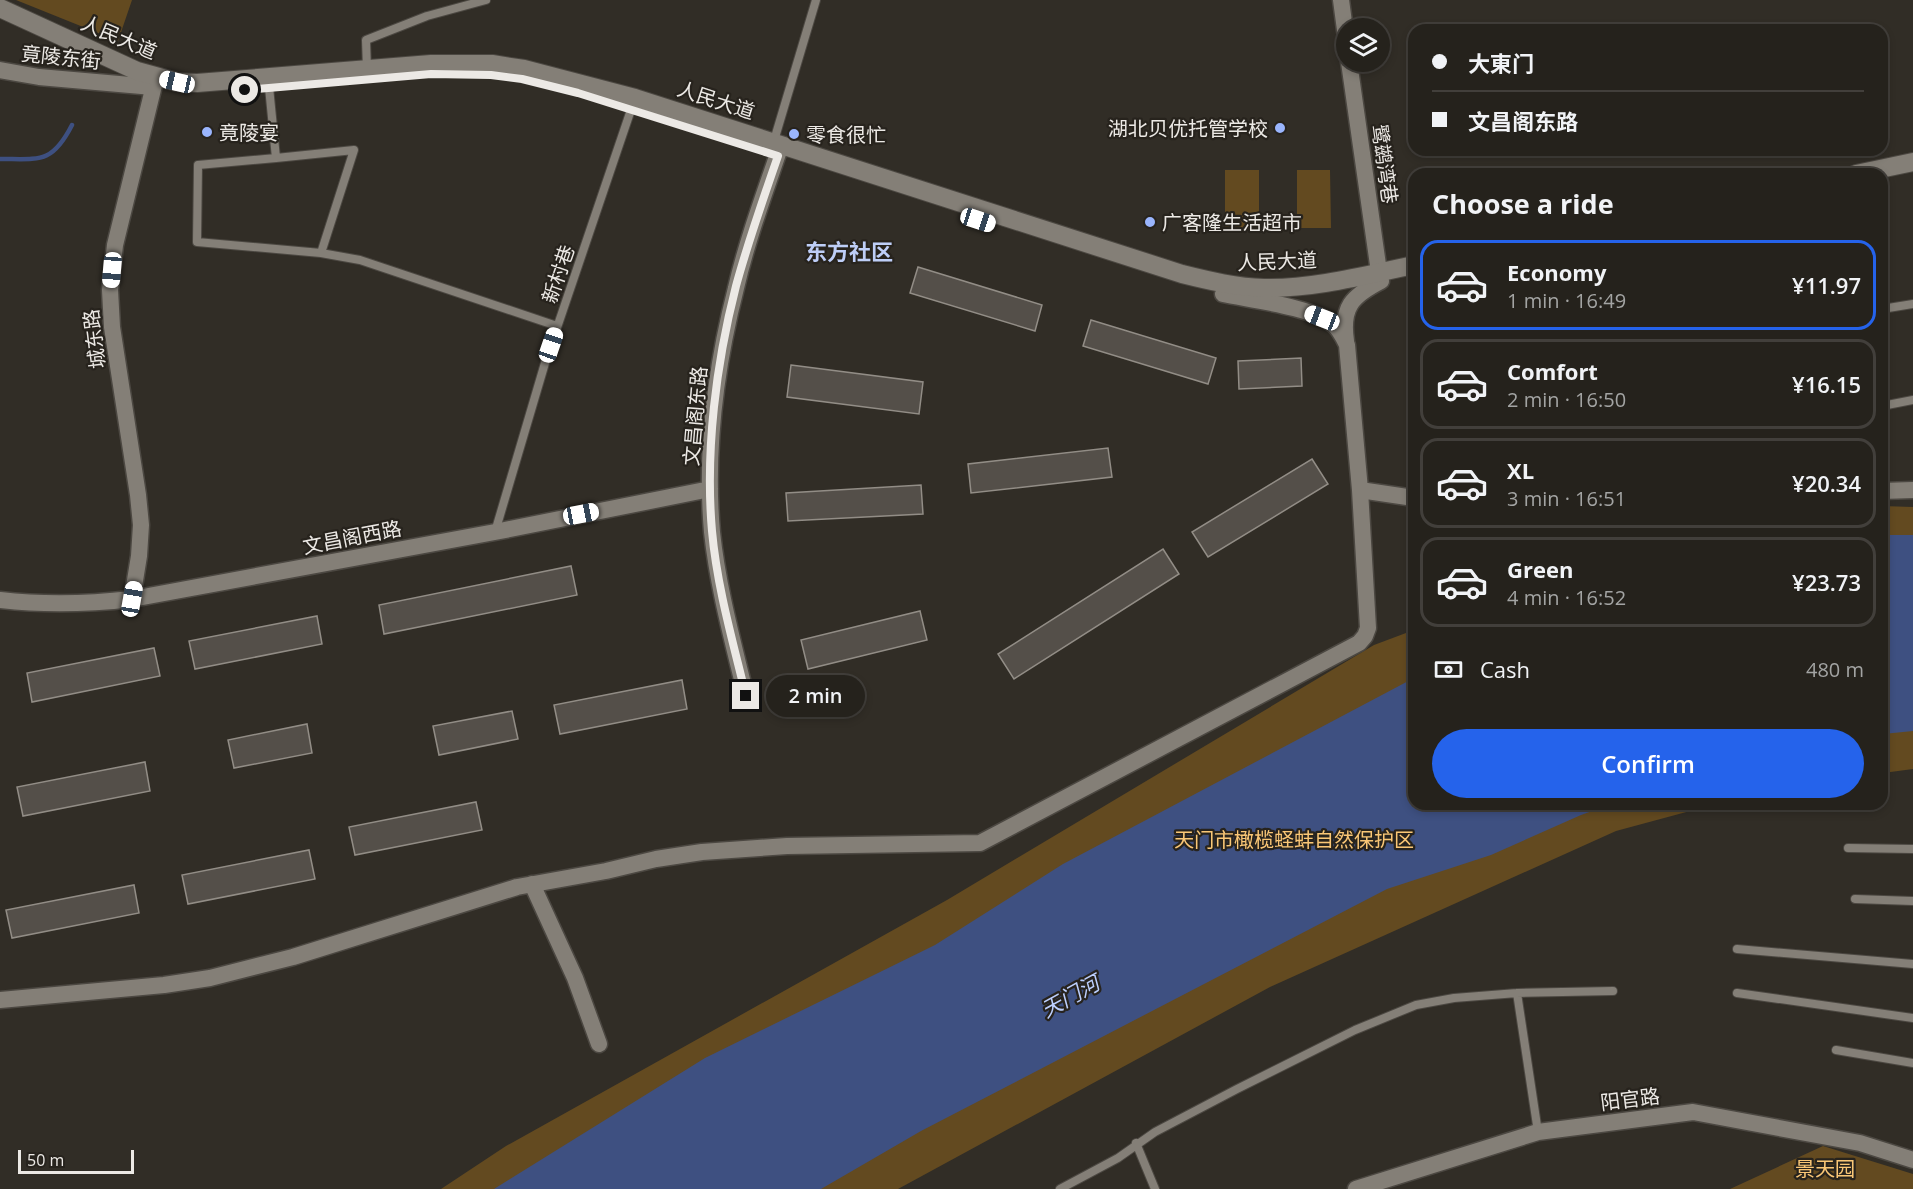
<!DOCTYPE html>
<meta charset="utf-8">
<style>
:root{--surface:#25221c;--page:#312f29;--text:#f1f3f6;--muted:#a3a4a3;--line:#423f3b;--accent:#2563eb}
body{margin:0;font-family:"Open Sans","Noto Sans SC",sans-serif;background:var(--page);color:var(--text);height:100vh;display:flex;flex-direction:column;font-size:22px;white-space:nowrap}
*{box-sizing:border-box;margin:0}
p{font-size:20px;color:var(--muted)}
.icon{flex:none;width:33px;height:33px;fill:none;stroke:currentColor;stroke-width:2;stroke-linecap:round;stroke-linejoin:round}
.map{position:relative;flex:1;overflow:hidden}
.panel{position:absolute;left:1408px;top:168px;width:480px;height:642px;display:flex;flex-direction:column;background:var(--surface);border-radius:18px;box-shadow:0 3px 9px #0003,0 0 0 2px var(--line)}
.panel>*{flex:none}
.top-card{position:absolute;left:1408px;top:24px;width:480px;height:132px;border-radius:18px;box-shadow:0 3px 9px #0003,0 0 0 2px var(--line);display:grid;align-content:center;height:132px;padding:0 24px;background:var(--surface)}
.fabs{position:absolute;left:1336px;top:18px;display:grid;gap:12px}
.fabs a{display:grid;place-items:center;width:54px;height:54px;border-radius:50%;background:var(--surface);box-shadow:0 3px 9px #0003,0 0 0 2px var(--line);font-size:30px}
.scale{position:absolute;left:18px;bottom:15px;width:116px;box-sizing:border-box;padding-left:6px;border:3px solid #ece9e5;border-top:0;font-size:16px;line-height:21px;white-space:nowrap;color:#ece9e5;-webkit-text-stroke:4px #27231d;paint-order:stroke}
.end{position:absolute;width:27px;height:27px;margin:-14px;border:8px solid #ece9e5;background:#111;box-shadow:0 0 0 3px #111}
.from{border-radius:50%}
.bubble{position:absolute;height:42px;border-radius:21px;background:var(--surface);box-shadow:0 3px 9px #0003,0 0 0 2px var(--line);font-size:20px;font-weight:600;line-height:42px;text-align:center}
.car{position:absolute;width:18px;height:36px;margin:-18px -9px;border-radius:8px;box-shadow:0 0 4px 2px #0007;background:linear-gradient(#fff 24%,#345 0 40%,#fff 0 76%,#345 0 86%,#fff 0)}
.top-card b{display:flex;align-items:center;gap:21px;height:57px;font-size:22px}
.top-card b+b{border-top:2px solid var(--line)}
.top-card i{width:15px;height:15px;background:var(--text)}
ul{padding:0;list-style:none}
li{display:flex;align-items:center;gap:18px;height:90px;margin:0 12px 9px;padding:0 12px;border:3px solid var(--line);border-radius:18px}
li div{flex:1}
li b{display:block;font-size:22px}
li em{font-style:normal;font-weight:600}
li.selected{border-color:var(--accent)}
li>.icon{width:54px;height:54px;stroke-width:1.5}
h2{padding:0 24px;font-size:27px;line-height:72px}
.pay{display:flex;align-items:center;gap:15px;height:66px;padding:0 24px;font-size:22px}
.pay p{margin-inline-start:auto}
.primary-button{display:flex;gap:12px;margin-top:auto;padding:12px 24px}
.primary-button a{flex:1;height:69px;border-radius:36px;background:var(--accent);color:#fff;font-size:24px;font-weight:600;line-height:69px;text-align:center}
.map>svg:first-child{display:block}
.green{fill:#634a20}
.water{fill:#3e5081}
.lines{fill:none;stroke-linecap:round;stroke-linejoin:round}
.stream{stroke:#3e5081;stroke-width:4.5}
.building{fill:#544f49;stroke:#928d86;stroke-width:1.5}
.lane-casing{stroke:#4c4842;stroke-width:10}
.street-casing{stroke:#4c4842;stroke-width:19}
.secondary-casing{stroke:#4c4842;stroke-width:20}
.lane{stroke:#847f77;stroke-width:8}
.street{stroke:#847f77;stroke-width:16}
.secondary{stroke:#847f77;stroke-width:18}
.route{stroke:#ece9e5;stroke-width:8}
.poi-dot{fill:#9ab5fd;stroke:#27231d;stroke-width:2}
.labels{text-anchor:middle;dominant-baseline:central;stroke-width:4.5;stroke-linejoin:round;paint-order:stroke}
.street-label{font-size:20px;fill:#ece9e5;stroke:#27231d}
.poi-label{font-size:20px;fill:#ece9e5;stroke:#27231d;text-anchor:start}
.park-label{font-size:20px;fill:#fac776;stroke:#27231d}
.water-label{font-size:21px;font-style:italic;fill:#bccffe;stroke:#27231d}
.quarter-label{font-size:22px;font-weight:bold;fill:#becef7;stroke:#27231d}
</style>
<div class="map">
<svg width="1913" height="1189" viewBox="0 0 1913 1189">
<rect width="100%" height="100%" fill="#312d26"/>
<path class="green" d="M16,0H132L118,41Z
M1225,170H1259V228H1225Z
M1297,170H1330L1331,228H1297Z
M1882,506L1913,507V769L1883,773Z
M1414,630V804H1716L1616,831L1270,987L898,1189H441L506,1146L947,900L1374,645Z
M1823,1146L1913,1174V1189H1730Z"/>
<path class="water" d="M1882,535H1913V731L1883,734Z
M1414,678V804H1612L1581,815L1491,855L1387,889L921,1131L821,1189H494L705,1058L935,945L1063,864Z"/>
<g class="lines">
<path class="stream" d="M0,159C40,159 52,164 72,125"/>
</g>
<path class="building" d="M918,267L1042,305L1035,331L910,293Z
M1091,320L1216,358L1208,384L1083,346Z
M1301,358L1302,386L1239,389L1238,361Z
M791,365L923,382L919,414L787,397Z
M1108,448L1112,477L971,493L968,464Z
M1312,459L1328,484L1208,557L1192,532Z
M921,485L923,514L788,521L786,493Z
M1163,549L1179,574L1014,679L998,654Z
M571,566L577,595L384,634L379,605Z
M920,611L927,640L808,669L801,640Z
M317,616L322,644L195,669L189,641Z
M154,648L160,676L32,702L27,673Z
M682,680L687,709L560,734L554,705Z
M512,711L518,739L439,755L433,726Z
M307,724L312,753L234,768L228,740Z
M145,762L150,791L23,816L17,787Z
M476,802L482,830L355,855L349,827Z
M309,850L315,879L188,904L182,875Z
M134,885L139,913L12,938L6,910Z"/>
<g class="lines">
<g class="lane-casing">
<path id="lane" d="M367,69L366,40L427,16L486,0
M268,77L276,158L354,150L321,253L197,242L198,165L276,158
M773,144L816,0
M321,253L360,260L557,326
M1882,309L1913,304
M1882,406L1913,400
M495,532L545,363L635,98
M1848,848L1913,849
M1855,899L1913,901
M1737,949L1913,964
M1517,993L1538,1132
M1737,993L1913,1018
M1836,1050L1913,1063
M1136,1143L1155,1189
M1060,1189L1118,1158L1155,1132L1237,1089L1355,1030L1416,1005L1454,998L1517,993L1613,991"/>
</g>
<g class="street-casing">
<path id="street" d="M1341,0L1347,45
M1349,62L1379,272
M0,70L39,77L153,87
M1223,294C1251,300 1313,307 1334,325C1340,330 1343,337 1347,345L1360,490L1414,498
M1346,341C1341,307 1352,296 1381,281
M1882,491L1913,490
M132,599L139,556L141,525L138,495L112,327L110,290L115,245L156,77
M0,600C44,605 88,604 132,599L495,532L710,489
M746,696C733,642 718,588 712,532C705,451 716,366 736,288C747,240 765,192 781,145
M532,884L575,978L599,1044
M0,1000L164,985L210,978L293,957L517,887L606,871L656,859L702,852L787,846L980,843L1359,643L1365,636L1368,628L1360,490
M1356,1189L1538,1132L1693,1112L1860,1143L1913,1160"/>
</g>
<g class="secondary-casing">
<path id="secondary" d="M0,8L137,71L177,82L197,83L431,64H492L524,69L635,98L1182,274C1210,281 1236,287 1264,288C1314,289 1366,275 1414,265
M1856,174L1913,162"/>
</g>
<use href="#lane" class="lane"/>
<use href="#street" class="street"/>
<use href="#secondary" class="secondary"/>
</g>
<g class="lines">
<path class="route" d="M245,90L431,74L491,75L522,79L578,93L778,156C763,199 748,242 736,286C716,364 705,451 712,531C717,587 733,642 746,696"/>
</g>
<g class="poi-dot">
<circle cx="1280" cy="128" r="6"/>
<circle cx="207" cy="132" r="6"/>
<circle cx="794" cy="134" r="6"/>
<circle cx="1150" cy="222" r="6"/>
</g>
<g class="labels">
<g class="street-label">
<text transform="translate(119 37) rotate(23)">人民大道</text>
<text transform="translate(61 57) rotate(6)">竟陵东街</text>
<text transform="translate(716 100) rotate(18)">人民大道</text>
<text transform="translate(1385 164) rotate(82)">鹭鹚湾巷</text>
<text transform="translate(1277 261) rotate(-2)">人民大道</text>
<text transform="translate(558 274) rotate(-71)">新村巷</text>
<text transform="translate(94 339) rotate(-97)">城东路</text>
<text transform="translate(695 416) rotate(-85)">文昌阁东路</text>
<text transform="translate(352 537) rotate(-11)">文昌阁西路</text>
<text transform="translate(1630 1099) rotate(-7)">阳官路</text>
</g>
<g class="poi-label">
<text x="1268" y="128" text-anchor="end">湖北贝优托管学校</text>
<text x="219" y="132">竟陵宴</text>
<text x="806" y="134">零食很忙</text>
<text x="1162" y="222">广客隆生活超市</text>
</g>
<g class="park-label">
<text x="1294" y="839">天门市橄榄蛏蚌自然保护区</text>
<text x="1825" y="1168">景天园</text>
</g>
<g class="water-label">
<text transform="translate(1070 996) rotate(-29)">天门河</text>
</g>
<g class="quarter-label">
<text x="849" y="251">东方社区</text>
</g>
</g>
</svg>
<div class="fabs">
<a><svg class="icon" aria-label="layers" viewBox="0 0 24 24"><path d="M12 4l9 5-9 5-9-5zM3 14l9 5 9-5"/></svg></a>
</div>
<div class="scale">50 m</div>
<i class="end from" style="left:245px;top:90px"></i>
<i class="end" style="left:746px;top:696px"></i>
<div class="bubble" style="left:766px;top:675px;width:99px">2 min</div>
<i class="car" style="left:177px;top:82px;rotate:283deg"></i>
<i class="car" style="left:978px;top:220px;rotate:108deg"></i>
<i class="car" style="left:112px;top:270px;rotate:185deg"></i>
<i class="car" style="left:1322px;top:318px;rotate:291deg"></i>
<i class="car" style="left:551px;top:345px;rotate:19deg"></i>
<i class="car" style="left:581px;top:514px;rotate:79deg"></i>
<i class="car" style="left:132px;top:599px;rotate:10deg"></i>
<div class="top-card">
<b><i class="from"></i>大東门</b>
<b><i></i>文昌阁东路</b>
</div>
<section class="panel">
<h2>Choose a ride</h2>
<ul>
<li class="selected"><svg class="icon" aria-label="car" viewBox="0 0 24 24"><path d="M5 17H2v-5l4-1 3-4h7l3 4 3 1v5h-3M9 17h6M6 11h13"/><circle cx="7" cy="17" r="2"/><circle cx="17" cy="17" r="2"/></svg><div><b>Economy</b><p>1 min · 16:49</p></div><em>¥11.97</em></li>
<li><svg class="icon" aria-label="car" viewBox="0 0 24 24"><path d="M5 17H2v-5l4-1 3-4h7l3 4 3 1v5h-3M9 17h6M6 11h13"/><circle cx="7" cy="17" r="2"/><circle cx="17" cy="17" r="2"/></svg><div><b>Comfort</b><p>2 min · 16:50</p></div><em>¥16.15</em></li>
<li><svg class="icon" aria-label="car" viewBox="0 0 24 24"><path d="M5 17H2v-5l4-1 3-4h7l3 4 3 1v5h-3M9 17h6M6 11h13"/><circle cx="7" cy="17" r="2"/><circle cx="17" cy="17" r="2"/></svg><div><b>XL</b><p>3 min · 16:51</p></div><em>¥20.34</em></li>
<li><svg class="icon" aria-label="car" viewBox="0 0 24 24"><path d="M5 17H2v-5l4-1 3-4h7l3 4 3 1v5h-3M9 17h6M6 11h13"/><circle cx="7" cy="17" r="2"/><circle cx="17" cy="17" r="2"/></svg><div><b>Green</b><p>4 min · 16:52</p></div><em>¥23.73</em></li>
</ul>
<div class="pay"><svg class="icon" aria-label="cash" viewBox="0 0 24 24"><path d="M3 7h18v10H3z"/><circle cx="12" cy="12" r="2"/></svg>Cash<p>480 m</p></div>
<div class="primary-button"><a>Confirm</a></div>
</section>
</div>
